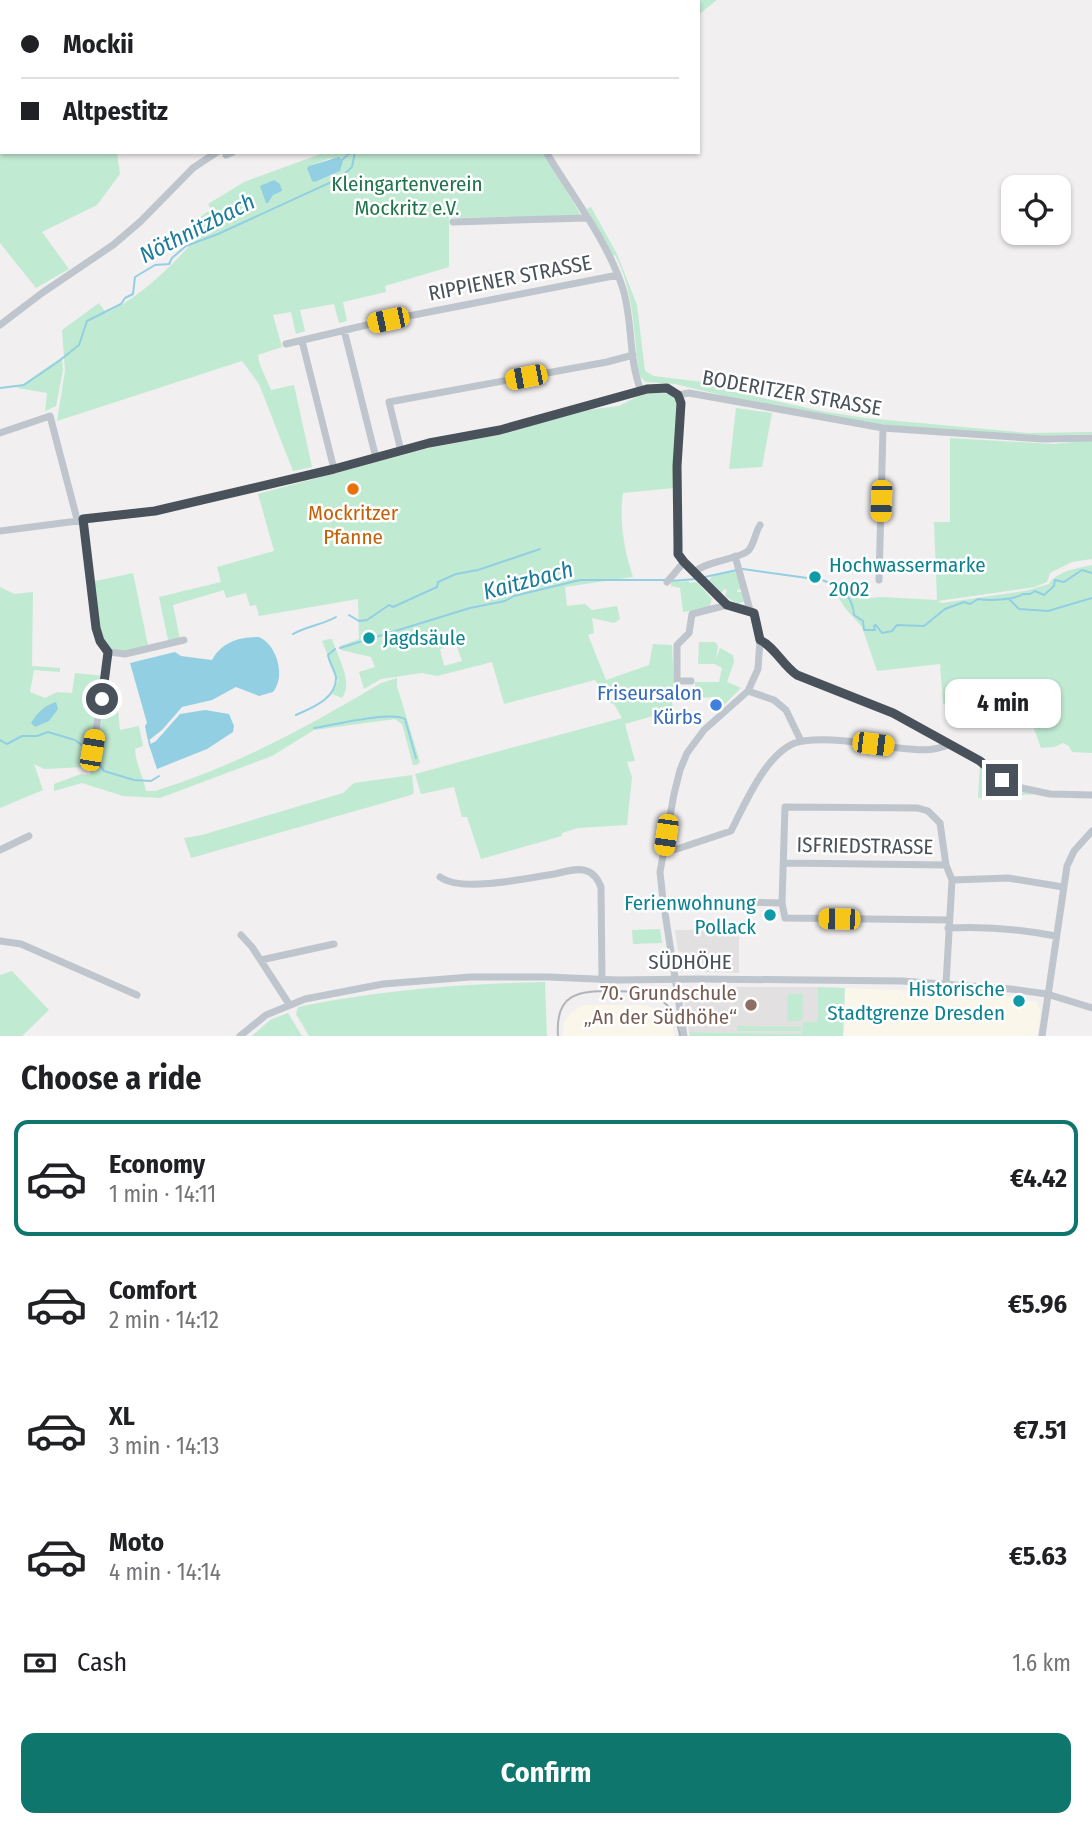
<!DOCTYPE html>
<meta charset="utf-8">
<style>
:root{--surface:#fff;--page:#f2f2f2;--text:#202124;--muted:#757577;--line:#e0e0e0;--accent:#0f766e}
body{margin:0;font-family:"Fira Sans Condensed",sans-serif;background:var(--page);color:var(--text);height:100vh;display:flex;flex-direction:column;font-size:26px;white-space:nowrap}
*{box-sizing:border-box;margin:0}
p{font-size:23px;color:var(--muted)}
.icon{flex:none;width:38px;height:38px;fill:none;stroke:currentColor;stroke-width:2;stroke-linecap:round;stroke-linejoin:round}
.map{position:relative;height:1036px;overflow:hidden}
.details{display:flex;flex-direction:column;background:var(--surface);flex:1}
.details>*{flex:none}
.guide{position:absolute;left:0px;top:0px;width:700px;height:154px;box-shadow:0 2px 5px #0004;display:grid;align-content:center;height:154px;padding:0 21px;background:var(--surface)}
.fabs{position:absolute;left:1001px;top:175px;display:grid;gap:14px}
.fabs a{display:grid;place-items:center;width:70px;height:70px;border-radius:14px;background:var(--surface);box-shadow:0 2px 5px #0004;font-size:35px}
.end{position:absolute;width:32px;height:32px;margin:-16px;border:9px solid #49515a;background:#fff;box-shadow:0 0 0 4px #fff}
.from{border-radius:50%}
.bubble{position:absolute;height:49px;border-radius:14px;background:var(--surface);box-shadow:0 2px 5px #0004;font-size:23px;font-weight:700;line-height:49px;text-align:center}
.car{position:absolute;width:21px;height:42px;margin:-21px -10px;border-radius:9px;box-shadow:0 0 5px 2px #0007;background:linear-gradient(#f5c518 24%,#345 0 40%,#f5c518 0 76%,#345 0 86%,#f5c518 0)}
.guide b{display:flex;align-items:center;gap:24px;height:66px;font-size:26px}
.guide b+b{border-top:2px solid var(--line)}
.guide i{width:18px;height:18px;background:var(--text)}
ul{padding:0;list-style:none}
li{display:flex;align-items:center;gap:21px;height:116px;margin:0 14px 10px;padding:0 7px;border:4px solid transparent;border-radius:14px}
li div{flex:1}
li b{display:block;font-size:26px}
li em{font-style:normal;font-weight:700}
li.selected{border-color:var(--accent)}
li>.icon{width:63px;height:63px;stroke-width:1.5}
h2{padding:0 21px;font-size:32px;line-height:84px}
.pay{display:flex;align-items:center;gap:18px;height:77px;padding:0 21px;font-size:26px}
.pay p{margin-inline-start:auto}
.cta{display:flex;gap:14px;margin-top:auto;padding:14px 21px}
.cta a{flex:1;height:80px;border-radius:14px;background:var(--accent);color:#fff;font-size:28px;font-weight:700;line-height:80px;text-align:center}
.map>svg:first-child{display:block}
.commercial{fill:#faf6ea}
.education{fill:#e2e0e0}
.green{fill:#c1ead3;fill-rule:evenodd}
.water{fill:#93cfe3}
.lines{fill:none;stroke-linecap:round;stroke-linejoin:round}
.stream{stroke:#93cfe3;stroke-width:2}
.minor{stroke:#bec5cc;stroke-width:7}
.tram{stroke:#b1b4b8;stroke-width:2}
.route{stroke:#49515a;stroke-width:9}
.food-dot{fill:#e8710a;stroke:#fff;stroke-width:2.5}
.culture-dot{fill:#0f9aa8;stroke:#fff;stroke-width:2.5}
.shop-dot{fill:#3f7fe0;stroke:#fff;stroke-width:2.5}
.education-dot{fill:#8d6e63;stroke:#fff;stroke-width:2.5}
.labels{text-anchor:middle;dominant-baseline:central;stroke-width:5;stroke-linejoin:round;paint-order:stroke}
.park-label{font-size:21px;fill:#20754e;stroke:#fff}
.street-label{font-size:21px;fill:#49515a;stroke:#fff}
.food-label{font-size:21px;fill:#c56008;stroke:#fff}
.culture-label{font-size:21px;fill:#0d838f;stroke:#fff;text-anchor:start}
.shop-label{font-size:21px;fill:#366cbe;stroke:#fff;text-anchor:end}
.education-label{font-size:21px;fill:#785e54;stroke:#fff;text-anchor:end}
.water-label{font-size:23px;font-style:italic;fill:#1a7b9b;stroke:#fff}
</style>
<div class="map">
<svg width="1092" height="1036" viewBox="0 0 1092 1036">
<rect width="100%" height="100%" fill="#f1efef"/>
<path class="commercial" d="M845,988L994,994L1037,1002L1041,1012L1037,1036H844Z
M584,1005H647L671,1017L674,1036H562L564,1023L571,1012Z"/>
<path class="education" d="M739,929V973L705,972L696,957L678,951L675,930Z
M690,987H818L817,1023L803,1034L689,1032L683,994Z"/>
<path class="green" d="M296,0H513L295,2Z
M590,0H717L698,15V2H588Z
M0,150L2,152H117L120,174L97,205L42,232L69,269L36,288L0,243Z
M326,152H544L582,217L449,218V267L385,286L386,292L343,302L347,321L339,323L334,304L300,310L305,331L296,334L291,312L273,315L282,347L258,355L260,365L271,390L294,385L312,467L293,471L259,384L242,361L57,421L65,371L62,330L99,303L106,313C140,298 176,262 200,234L193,222L211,209L208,204L244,182ZM331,158L340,171L315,182L309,166Z
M591,207L617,254L637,305L645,371L654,376L710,383L731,391L821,411L865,418L1028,433L1092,432V434L1032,436L884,425L742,400L675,384L646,382L639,376C634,335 634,290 615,255L612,256L587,209Z
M62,357L63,370L56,406L45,411L47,393L17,388Z
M654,392L669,394L675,399L677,407L674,488L623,493C619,521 624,550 633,577L565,587L567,606L585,604L592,610L617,606L620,619L614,623L592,618L594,633L588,635L606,680L649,665L653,644L672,645L674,690H695V682H719L722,668L715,664H698L699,642H715L718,646L716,659L720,648L733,655L734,662L727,682L741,688L724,705L717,697L671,699L674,710L625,724L635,761L627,762L632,777L627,825L578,828L562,833V836L481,859L467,817H462L454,787L421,794L415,774L622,718L614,704L610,703L595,680L504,704L492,662L437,676L422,673L381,679L364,689L359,672L375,667L371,657L341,650L340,646L359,639L358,599L259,616L256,605L250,606L246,593L226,598L224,590L173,605L180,639L168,640L159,597L221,582L217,567L274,551L258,494L429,448L512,432L571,412L619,406L638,396ZM456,644L462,661L444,666L440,649Z
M736,408L772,413L762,467L729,469Z
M950,438L1054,444L1092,440V559L1072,562L1050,573L1047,582L1035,587L938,601L942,603L1025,591L1049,584C1057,571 1078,568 1092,565V753L1072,752L1069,746L1063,743L1054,747L1041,748L1026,706L1003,718L976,719L970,707L943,704L940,664L877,671L862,627L845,608L835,592L841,589L851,596L861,599L881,597L937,600L934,522H950Z
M736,571L742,589L737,590V592H742L745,601L738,604L725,596L727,590L725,589L721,593L709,580L713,576Z
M133,573L148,645C139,647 129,652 120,651C95,649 95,601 91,582Z
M688,581L690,583L697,582L712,599L709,608L683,612L680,588L671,586V582Z
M0,587L14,594L33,592L32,666L60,668V672L34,670L30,692L45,698L57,692L72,693L75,673L104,676L87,767L44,769L34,764L43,790L0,808Z
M329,639H332C337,656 354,682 342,698L332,694L338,681L322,641Z
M397,678V686L420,762L417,765H413L402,724L395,719L314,730L272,756L160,798L123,796L82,783L54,791V784L81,774L90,775L104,710L118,711L120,730L139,726L143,746L135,749C136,765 143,775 146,791H155C236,766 309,726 381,683Z
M980,764L1000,783L1038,794L978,798Z
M412,775L414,793L411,795L191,858L184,838L202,835L343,793L354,783Z
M660,929L662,943L633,944L632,930Z
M12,971L49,1010L22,1036H0V975Z
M545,982L547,1036H309L296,1014L298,1007C380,990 461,984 545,982Z
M818,987L845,988L843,1036H690L689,1032L802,1034L803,1022H817Z
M788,994H803L802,1021H787Z
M288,1013L302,1036H252L270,1020Z
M737,1026L801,1027V1031H737Z"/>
<path class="water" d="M339,157L343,161L340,171L315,182L312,181L307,168L309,166Z
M274,180L280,184L282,191L273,195L268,203H266L260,186Z
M259,637C277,645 286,676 273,692L259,696L236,687L212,700L182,707L162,730L148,741L145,726L147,723L130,663L175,652L181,656L212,660C222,642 239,637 259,637Z
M56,702L58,709L49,721L35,727L31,723C36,714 45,705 56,702Z
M205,710L229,714L234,726L233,732L207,749L157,769L149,745L156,741L180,714Z"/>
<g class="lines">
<path class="stream" d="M635,2L636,0
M342,160L351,152
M0,388L24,385L59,361L79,345L87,321L121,304L125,298L133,294L135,277L155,265L169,264L172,258L186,246L218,234L340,178L352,167L355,152
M743,569L822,580C839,586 853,595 854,615L863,621L864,630H875L874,626L876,625L882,633L892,631L897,625L924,626L945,609L964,602L970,604L978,599C989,601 1014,600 1023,594H1030L1035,591L1044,595L1054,586L1055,580L1064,582L1082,570L1092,573
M705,577L737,570
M670,581L696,579
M1009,599L1019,609L1048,611L1092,598
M349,615L359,621L367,620L389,605L393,607L437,587L438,582L456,574L478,570L540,549
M293,634C307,626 322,625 336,617
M340,648L470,608L505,601L514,596L580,580H665
M296,715C311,708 337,699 336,677C335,671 329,662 328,655L335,649
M314,728C332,725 391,711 405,719L416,758
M0,740L7,744L22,736H37L48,732L75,740L90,751
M149,741L150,745
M94,755L104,771L134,780L151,781L159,776"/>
<path class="minor" d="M252,0L253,2
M31,2L41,0
M165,2L167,0
M0,7H2
M546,152C572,195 608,242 623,289C633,322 628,358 641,391
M226,155L233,152
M453,222L587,218
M0,325L42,293L113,245L141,221L193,168L217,152
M344,330L376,458
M302,341L334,469
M286,344L388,320L618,275
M678,395L681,409L677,466L678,554L684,562L727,605L750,610
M0,433L50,416L77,519
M401,451L389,402L607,362L633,355
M83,519L96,628L100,641L109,652L91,760
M0,531L155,511L334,469L429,443L500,430L654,388L667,389L678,395L689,393L883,428L1043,439L1092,438
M694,572C709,560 739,559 748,551C754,545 755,533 760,525
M879,580L883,428
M667,582L684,562
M760,640C775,647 783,666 797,675L893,713L980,761L1002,781L1017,787L1050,794L1092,795
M109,652L125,654L184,640
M691,681H677V645L689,633L692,614L727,605
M748,691L774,700L786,710L801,741
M940,823L928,811L918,808L785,807L782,903L785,918L949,920
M940,823L946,865L952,880L946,984
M0,850L29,836
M664,851L677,849L731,831C745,804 769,745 803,741C831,737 862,743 890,747C910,749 929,753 948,745
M784,863L946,865
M440,877C462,893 527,878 554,874C564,872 578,867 587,871C595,874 598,880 601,887L602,980
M952,880L1008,878L1063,887
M663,900L782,903
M948,928C985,926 1020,929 1056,936
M241,935L252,947L289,1004
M0,941L21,944L137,995
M261,960L334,944
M240,1036L266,1015L305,999L383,984L470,977H549L617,980L701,979L902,981L1011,989L1047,994L1092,1008
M684,1036L663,900L660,872L674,794L680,770L687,753L704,730L748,691L758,669L760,640L756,618L750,610L735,556
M1042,1036L1067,866L1074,851L1092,831"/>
<path class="tram" d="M558,1036C555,993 578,991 613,991C651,992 673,994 680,1036"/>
</g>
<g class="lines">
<path class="route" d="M102,699L108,652L100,641L96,628L83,519L155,511L334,469L429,443L500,430L647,389L667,388L678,395L681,403L677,466L678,544V554L684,562L727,605L754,613L760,640C775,647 783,666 797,675L893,713L980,761L1002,780"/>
</g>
<circle class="food-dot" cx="353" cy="489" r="7"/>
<g class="culture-dot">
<circle cx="815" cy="577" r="7"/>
<circle cx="369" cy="638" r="7"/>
<circle cx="770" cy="915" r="7"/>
<circle cx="1019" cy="1001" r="7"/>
</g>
<circle class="shop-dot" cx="716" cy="705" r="7"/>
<circle class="education-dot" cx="751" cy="1005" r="7"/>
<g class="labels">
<g class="park-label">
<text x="407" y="184">Kleingartenverein<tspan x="407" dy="24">Mockritz e.V.</tspan></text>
</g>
<g class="street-label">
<text transform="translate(510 278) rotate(-11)">RIPPIENER STRASSE</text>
<text transform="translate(792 393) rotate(10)">BODERITZER STRASSE</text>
<text transform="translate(865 846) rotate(1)">ISFRIEDSTRASSE</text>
<text x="690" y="962">SÜDHÖHE</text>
</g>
<g class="food-label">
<text x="353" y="513">Mockritzer<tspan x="353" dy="24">Pfanne</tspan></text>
</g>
<g class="culture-label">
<text x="829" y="565">Hochwassermarke<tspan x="829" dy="24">2002</tspan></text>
<text x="383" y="638">Jagdsäule</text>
<text x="756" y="903" text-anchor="end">Ferienwohnung<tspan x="756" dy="24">Pollack</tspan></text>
<text x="1005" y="989" text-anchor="end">Historische<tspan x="1005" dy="24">Stadtgrenze Dresden</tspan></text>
</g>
<g class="shop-label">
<text x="702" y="693">Friseursalon<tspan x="702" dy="24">Kürbs</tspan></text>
</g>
<g class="education-label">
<text x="737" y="993">70. Grundschule<tspan x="737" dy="24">„An der Südhöhe“</tspan></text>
</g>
<g class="water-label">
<text transform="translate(197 228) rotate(-27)">Nöthnitzbach</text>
<text transform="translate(528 580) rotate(-15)">Kaitzbach</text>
</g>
</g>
</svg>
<div class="fabs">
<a><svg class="icon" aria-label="locate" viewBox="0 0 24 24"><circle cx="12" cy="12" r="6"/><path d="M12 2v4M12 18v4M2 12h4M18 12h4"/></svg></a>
</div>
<i class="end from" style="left:102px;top:699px"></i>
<i class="end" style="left:1002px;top:780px"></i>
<div class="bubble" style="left:945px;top:679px;width:116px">4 min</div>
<i class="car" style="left:388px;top:320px;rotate:258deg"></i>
<i class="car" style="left:526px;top:377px;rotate:259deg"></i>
<i class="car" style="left:881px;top:501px;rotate:182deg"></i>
<i class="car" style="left:873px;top:744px;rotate:97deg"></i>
<i class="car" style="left:92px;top:750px;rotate:10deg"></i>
<i class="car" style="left:666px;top:835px;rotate:188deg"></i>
<i class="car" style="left:839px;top:919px;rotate:271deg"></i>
<div class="guide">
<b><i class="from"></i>Mockii</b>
<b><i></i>Altpestitz</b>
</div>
</div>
<section class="details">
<h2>Choose a ride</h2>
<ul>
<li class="selected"><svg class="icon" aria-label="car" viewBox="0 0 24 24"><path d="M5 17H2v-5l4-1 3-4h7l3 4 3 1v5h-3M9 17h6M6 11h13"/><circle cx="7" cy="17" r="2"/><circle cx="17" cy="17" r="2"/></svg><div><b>Economy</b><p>1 min · 14:11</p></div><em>€4.42</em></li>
<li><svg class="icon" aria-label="car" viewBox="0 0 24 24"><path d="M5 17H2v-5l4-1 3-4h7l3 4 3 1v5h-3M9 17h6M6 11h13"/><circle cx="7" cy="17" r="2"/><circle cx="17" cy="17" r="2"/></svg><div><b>Comfort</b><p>2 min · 14:12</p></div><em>€5.96</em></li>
<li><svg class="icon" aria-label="car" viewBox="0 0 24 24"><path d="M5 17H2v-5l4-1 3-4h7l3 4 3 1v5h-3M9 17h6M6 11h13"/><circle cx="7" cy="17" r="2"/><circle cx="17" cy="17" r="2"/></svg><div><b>XL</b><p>3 min · 14:13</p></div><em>€7.51</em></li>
<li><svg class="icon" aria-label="car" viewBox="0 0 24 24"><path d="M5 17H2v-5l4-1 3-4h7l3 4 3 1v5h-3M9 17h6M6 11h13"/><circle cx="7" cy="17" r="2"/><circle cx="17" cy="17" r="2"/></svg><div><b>Moto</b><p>4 min · 14:14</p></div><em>€5.63</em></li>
</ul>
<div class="pay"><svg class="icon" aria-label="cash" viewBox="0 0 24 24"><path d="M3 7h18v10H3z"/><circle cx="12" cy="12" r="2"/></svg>Cash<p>1.6 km</p></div>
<div class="cta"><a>Confirm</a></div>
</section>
